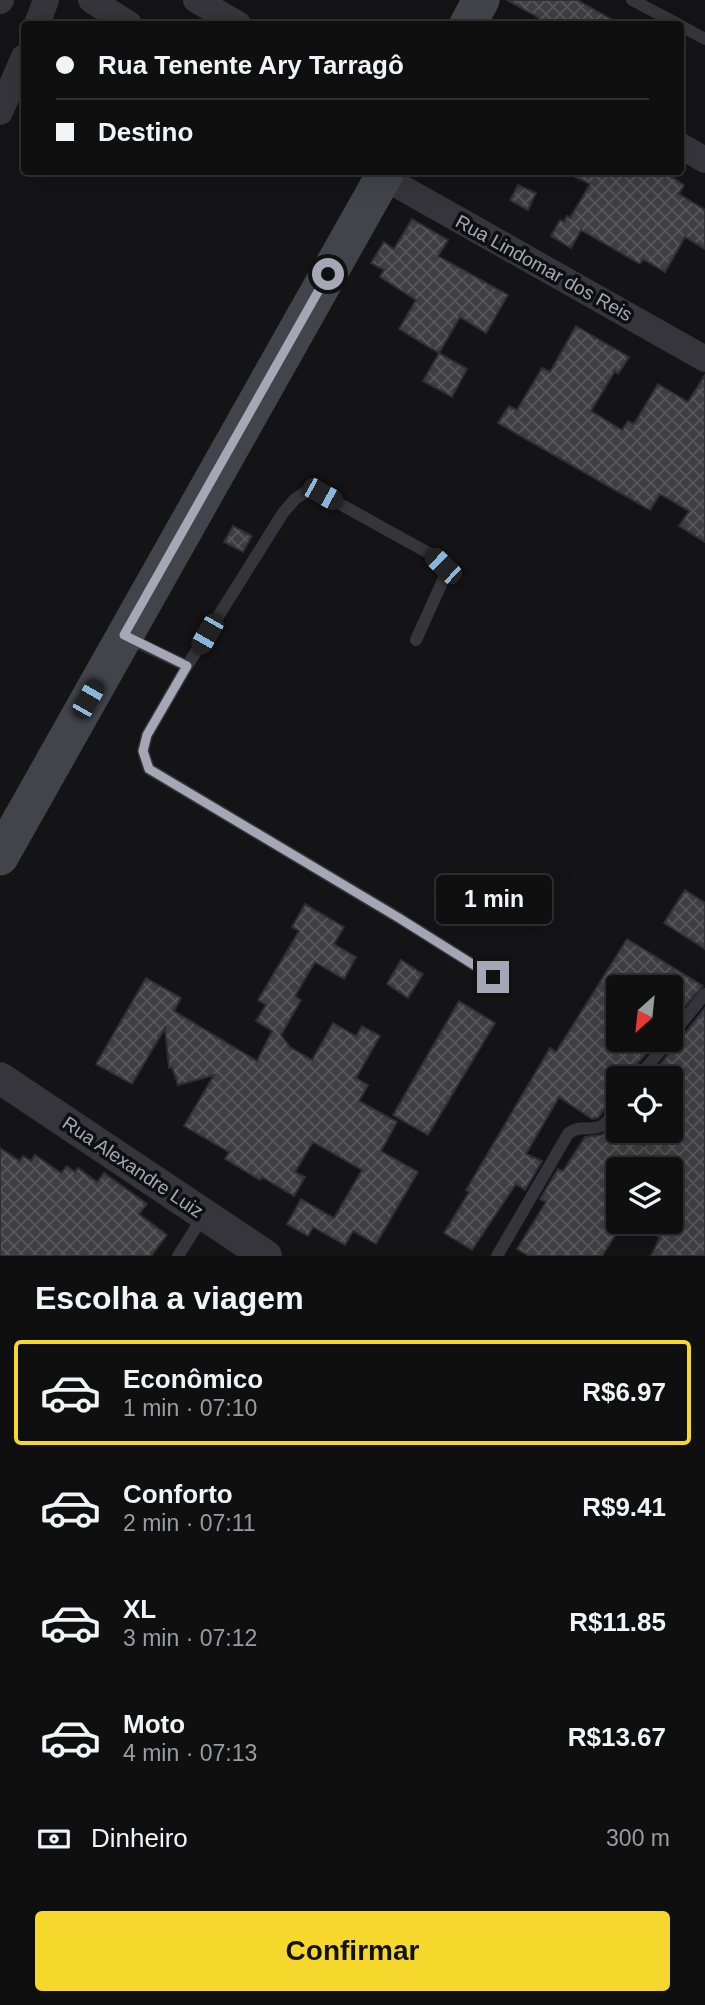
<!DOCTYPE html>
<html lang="pt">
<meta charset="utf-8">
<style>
:root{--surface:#0f0f10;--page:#1d1d1e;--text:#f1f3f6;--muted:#9b9c9f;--line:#2f2f30;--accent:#f6d72b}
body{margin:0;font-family:Arial,sans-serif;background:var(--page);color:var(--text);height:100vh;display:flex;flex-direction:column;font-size:26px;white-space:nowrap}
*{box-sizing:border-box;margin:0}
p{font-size:23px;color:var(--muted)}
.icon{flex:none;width:38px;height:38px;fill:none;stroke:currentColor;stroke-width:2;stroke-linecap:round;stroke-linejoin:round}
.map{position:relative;height:1256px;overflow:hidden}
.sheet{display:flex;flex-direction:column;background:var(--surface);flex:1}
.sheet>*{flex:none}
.top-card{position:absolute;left:21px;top:21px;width:663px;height:154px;border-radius:7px;box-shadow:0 7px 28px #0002,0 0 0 2px var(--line);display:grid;align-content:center;height:154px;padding:0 35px;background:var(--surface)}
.needle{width:46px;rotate:207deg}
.tools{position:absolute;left:606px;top:975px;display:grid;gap:14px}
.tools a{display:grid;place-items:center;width:77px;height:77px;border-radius:7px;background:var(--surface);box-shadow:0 7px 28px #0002,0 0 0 2px var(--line);font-size:35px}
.end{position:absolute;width:32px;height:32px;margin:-16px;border:9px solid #a5a7b6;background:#111;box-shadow:0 0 0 4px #111}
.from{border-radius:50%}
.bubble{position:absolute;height:49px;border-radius:7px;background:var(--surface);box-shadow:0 7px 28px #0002,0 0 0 2px var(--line);font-size:23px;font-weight:700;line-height:49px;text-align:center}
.car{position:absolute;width:21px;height:42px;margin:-21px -10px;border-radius:9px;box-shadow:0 0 5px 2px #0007;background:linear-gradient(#222 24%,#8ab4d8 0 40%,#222 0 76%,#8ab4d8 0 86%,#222 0)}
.top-card b{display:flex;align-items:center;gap:24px;height:66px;font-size:26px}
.top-card b+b{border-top:2px solid var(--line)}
.top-card i{width:18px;height:18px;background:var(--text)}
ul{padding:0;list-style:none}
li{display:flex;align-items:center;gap:21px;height:105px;margin:0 14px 10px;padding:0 21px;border:4px solid transparent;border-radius:7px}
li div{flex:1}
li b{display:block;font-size:26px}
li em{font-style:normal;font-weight:700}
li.current{border-color:var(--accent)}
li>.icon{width:63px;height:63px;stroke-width:1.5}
h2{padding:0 35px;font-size:32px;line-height:84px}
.pay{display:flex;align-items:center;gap:18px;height:77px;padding:0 35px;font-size:26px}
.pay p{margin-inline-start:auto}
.action{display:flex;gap:14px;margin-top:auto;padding:14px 35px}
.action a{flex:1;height:80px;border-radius:7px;background:var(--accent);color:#111;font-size:28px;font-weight:700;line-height:80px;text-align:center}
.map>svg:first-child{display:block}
.building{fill:url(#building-cross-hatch);stroke:#2f2e32;stroke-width:2}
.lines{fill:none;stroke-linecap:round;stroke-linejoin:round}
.service{stroke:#35353b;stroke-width:12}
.minor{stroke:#35353b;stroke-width:26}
.tertiary{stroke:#35353b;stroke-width:32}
.secondary{stroke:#43434b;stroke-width:37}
.route{stroke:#a5a7b6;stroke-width:9}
.labels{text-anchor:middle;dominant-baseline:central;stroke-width:7;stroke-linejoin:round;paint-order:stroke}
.street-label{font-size:19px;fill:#a5a7b6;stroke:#0f0f11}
</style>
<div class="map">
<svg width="705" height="1256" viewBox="0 0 705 1256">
<defs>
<pattern id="building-cross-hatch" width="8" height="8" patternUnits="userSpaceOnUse" patternTransform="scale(1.75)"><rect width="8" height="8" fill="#3e3e43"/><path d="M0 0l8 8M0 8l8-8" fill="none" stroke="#57575c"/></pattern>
</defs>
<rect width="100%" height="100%" fill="#141416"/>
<path class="building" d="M507,0H577L620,24H535L539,18Z
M565,172H664L684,185L679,194L705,210V249L685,237L665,272L643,259L640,264L581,230L571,248L551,236L560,220L564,222L567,216L570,218L590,184Z
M518,185L536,193L528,210L510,200Z
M412,219L448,240L438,256L508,295L486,333L460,317L439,353L399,329L416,300L380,277L384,270L371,263L384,242L394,249Z
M576,326L629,357L618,374L615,371L591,411L622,430L628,421L634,424L658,384L688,402L705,375V542L679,526L689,511L660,494L650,510L498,423L509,406L517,410L542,368L550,372Z
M439,353L467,369L452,397L423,381Z
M233,526L252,536L243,552L224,542Z
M685,890L705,903V949L664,923Z
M305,904L344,927L334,944L356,957L344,979L315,962L295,996L301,1000L281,1035L290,1047L312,1060L333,1023L356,1036L362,1026L380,1036L356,1078L368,1085L359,1101L397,1122L381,1151L418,1172L376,1244L353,1231L345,1245L313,1227L308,1236L287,1224L301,1199L334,1218L362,1170L313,1142L295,1172L305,1177L294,1196L262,1177L260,1180L225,1159L229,1152L184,1126L214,1075L178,1085L172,1067L169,1068L165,1028L132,1084L96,1064L146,978L181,998L174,1011L257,1061L272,1031L256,1021L266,1005L258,1000L299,931L292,927Z
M627,939L703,986L670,1023V987H618V1040H658L625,1078H618V1089L598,1118L592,1119L559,1097L526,1154L542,1161L525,1190L516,1184L472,1250L444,1233L469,1192L466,1190L550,1048L556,1052Z
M401,960L423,974L408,998L387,984Z
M459,1001L495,1023L428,1135L393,1115Z
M705,1008V1256H651L660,1237L630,1222H670V1169H618V1231L602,1256H529L517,1249L546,1202L540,1199L558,1169L563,1171L585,1137L601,1135L611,1130L644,1146L653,1130H670V1078H657L652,1075Z
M0,1148L20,1161L23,1156L31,1161L35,1155L61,1173L67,1166L75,1172L78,1168L97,1182L104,1173L147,1204L139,1214L167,1235L151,1256H0Z"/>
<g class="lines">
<path class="service" d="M632,0L678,24
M681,26L705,39
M126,637L187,666L283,513L295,499L307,491L322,494L432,555L443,566L444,578L416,640
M187,666L147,735L143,751L149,769L399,918L493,977
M670,1037L705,994
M638,1078L669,1040
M178,1256L204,1215
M497,1256L568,1134C579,1124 592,1132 603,1125C610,1121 614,1111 618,1105"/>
<path class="minor" d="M91,0L129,24
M196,0L238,24
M0,1L1,0
M37,24L46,0
M0,112L24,57
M681,146L705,160
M383,177L705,359"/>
<path class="tertiary" d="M0,1078L266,1256"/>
<path class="secondary" d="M468,24L481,0
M0,857L386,172"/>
</g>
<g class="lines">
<path class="route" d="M328,274L124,635L187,666L147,735L143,751L149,769L399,918L493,977"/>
</g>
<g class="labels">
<g class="street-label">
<text transform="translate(544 268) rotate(29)">Rua Lindomar dos Reis</text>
<text transform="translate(133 1167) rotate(34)">Rua Alexandre Luiz</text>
</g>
</g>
</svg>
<div class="tools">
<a><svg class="needle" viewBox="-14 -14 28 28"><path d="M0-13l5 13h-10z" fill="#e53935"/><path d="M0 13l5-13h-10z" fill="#9b9c9f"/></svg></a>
<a><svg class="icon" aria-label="locate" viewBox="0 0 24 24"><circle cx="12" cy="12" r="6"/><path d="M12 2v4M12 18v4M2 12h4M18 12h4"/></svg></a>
<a><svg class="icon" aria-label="layers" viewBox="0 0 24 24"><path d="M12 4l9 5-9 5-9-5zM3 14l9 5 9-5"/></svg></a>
</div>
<i class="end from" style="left:328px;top:274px"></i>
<i class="end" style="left:493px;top:977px"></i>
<div class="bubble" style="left:436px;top:875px;width:116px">1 min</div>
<i class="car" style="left:322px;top:494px;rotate:119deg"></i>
<i class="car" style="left:443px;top:566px;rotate:314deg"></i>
<i class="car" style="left:207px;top:634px;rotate:210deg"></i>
<i class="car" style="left:88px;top:699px;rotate:30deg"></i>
<div class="top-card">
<b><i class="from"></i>Rua Tenente Ary Tarragô</b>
<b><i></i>Destino</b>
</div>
</div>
<section class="sheet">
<h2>Escolha a viagem</h2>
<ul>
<li class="current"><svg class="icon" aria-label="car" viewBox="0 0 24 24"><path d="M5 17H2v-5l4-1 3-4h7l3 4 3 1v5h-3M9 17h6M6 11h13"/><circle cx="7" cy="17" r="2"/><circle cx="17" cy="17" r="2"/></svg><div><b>Econômico</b><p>1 min · 07:10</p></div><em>R$6.97</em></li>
<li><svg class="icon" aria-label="car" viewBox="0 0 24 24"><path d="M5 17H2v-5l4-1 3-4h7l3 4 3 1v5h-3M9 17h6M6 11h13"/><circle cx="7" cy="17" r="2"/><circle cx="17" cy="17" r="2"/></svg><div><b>Conforto</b><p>2 min · 07:11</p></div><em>R$9.41</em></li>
<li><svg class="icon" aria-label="car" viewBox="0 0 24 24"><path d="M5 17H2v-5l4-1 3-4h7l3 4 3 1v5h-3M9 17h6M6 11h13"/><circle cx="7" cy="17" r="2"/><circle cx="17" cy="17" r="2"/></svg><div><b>XL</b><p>3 min · 07:12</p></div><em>R$11.85</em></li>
<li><svg class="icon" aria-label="car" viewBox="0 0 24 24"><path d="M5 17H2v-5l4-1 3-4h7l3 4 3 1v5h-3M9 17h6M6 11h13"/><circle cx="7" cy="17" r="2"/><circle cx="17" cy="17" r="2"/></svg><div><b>Moto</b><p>4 min · 07:13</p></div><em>R$13.67</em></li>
</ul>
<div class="pay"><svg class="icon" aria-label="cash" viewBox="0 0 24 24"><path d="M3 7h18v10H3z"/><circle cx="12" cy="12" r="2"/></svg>Dinheiro<p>300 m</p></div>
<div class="action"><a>Confirmar</a></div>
</section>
